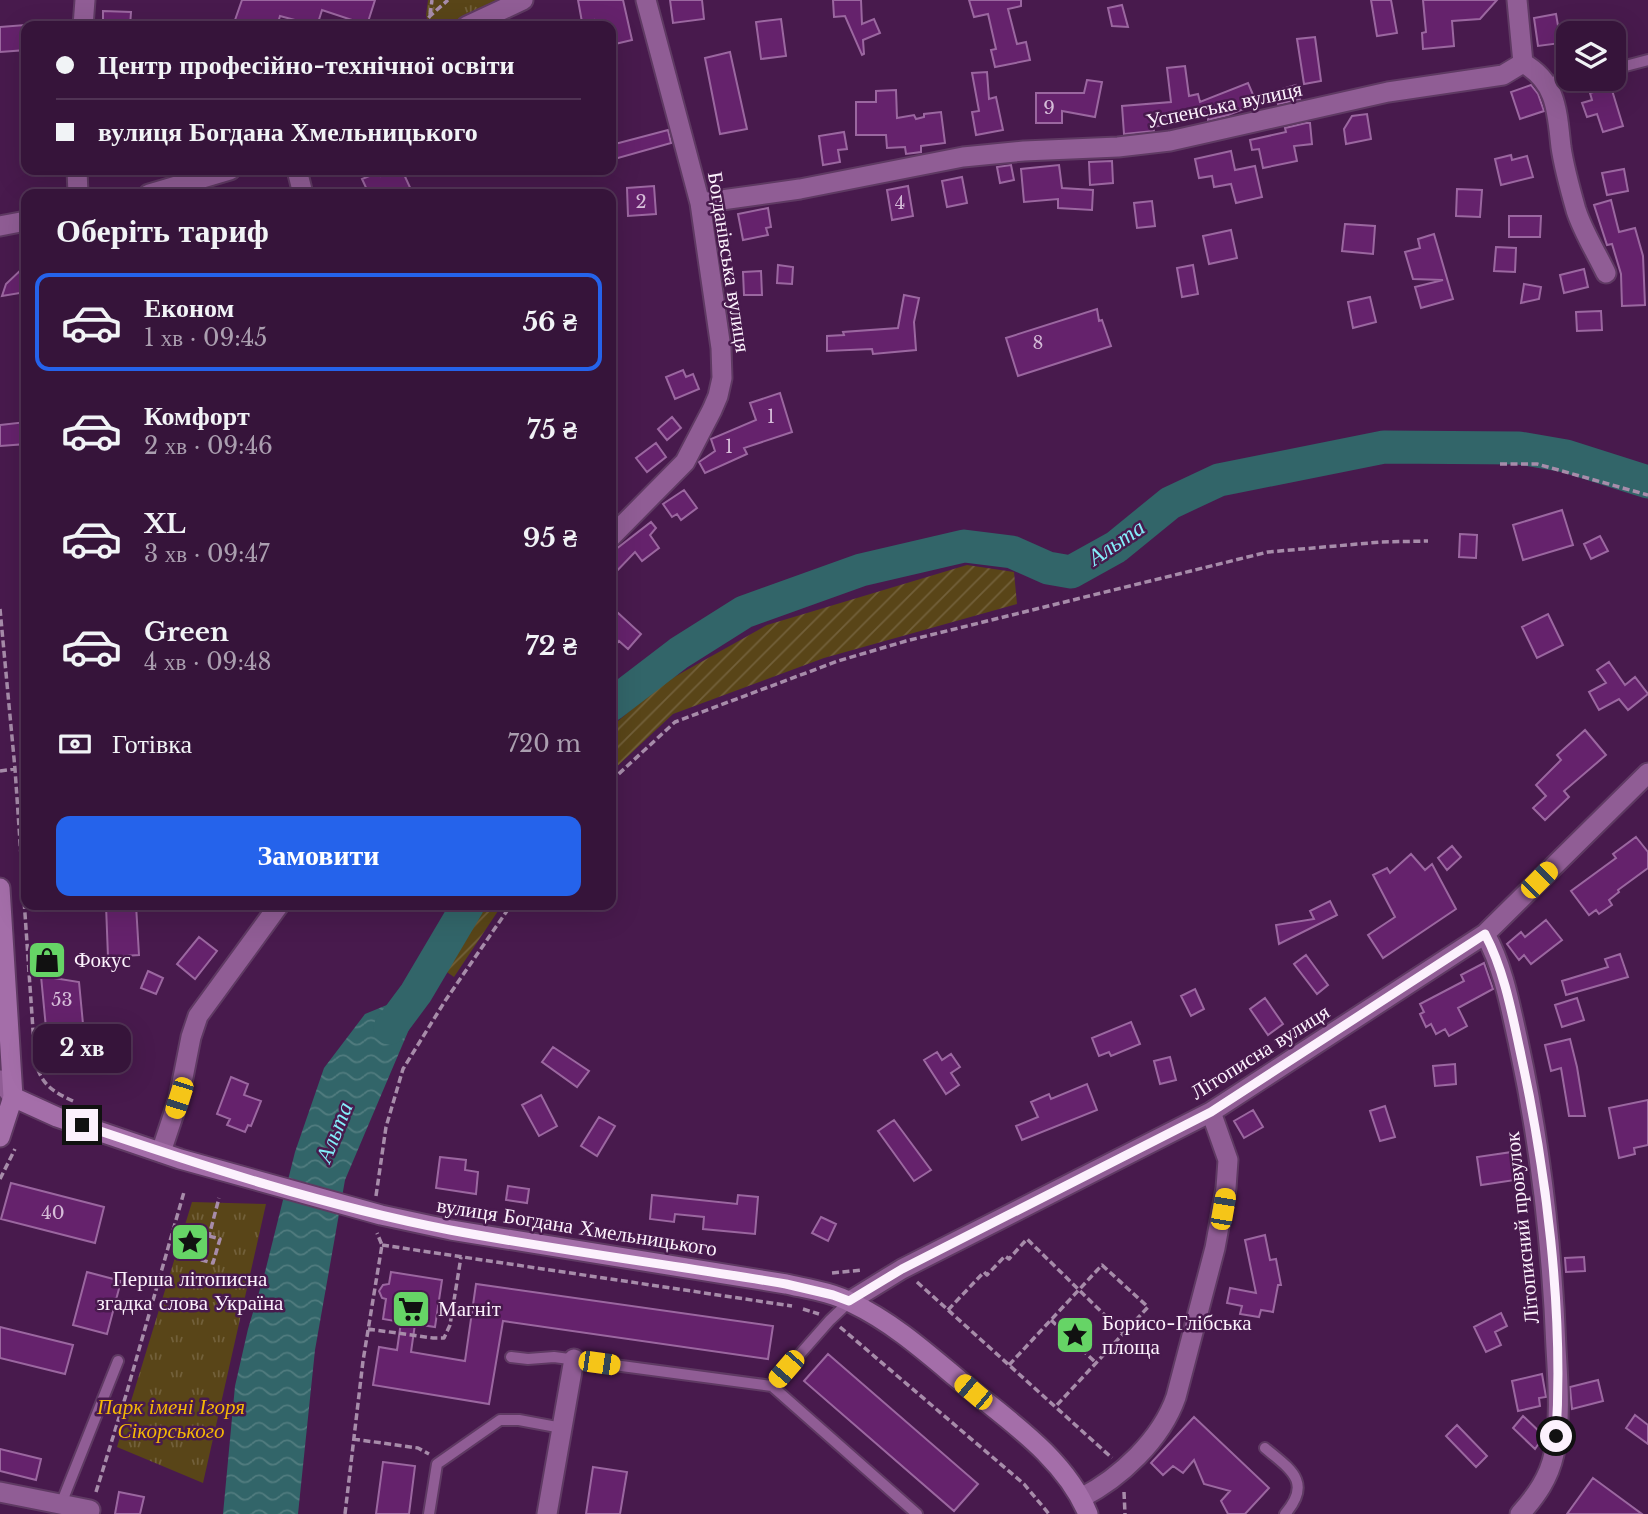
<!DOCTYPE html>
<html lang="uk">
<meta charset="utf-8">
<style>
:root{--surface:#36143a;--page:#3d1d42;--text:#f1f3f6;--muted:#aa9eaf;--line:#503354;--accent:#2563eb}
body{margin:0;font-family:"Libre Baskerville",serif;background:var(--page);color:var(--text);height:100vh;display:flex;flex-direction:column;font-size:26px;white-space:nowrap}
*{box-sizing:border-box;margin:0}
p{font-size:23px;color:var(--muted)}
.icon{flex:none;width:38px;height:38px;fill:none;stroke:currentColor;stroke-width:2;stroke-linecap:round;stroke-linejoin:round}
.map{position:relative;flex:1;overflow:hidden}
.details{position:absolute;left:21px;top:189px;width:595px;height:721px;display:flex;flex-direction:column;background:var(--surface);border-radius:14px;box-shadow:0 7px 28px #0002,0 0 0 2px var(--line)}
.details>*{flex:none}
.banner{position:absolute;left:21px;top:21px;width:595px;height:154px;border-radius:14px;box-shadow:0 7px 28px #0002,0 0 0 2px var(--line);display:grid;align-content:center;height:154px;padding:0 35px;background:var(--surface)}
.controls{position:absolute;left:1556px;top:21px;display:grid;gap:14px}
.controls a{display:grid;place-items:center;width:70px;height:70px;border-radius:14px;background:var(--surface);box-shadow:0 7px 28px #0002,0 0 0 2px var(--line);font-size:35px}
.end{position:absolute;width:32px;height:32px;margin:-16px;border:9px solid #fcf1fd;background:#111;box-shadow:0 0 0 4px #111}
.from{border-radius:50%}
.bubble{position:absolute;height:49px;border-radius:14px;background:var(--surface);box-shadow:0 7px 28px #0002,0 0 0 2px var(--line);font-size:23px;font-weight:700;line-height:49px;text-align:center}
.car{position:absolute;width:21px;height:42px;margin:-21px -10px;border-radius:9px;box-shadow:0 0 5px 2px #0007;background:linear-gradient(#f5c518 24%,#345 0 40%,#f5c518 0 76%,#345 0 86%,#f5c518 0)}
.banner b{display:flex;align-items:center;gap:24px;height:66px;font-size:26px}
.banner b+b{border-top:2px solid var(--line)}
.banner i{width:18px;height:18px;background:var(--text)}
ul{padding:0;list-style:none}
li{display:flex;align-items:center;gap:21px;height:98px;margin:0 14px 10px;padding:0 21px;border:4px solid transparent;border-radius:14px}
li div{flex:1}
li b{display:block;font-size:26px}
li em{font-style:normal;font-weight:700}
li.selected{border-color:var(--accent)}
li>.icon{width:63px;height:63px;stroke-width:1.5}
h2{padding:0 35px;font-size:32px;line-height:84px}
.pay{display:flex;align-items:center;gap:18px;height:77px;padding:0 35px;font-size:26px}
.pay p{margin-inline-start:auto}
.primary-button{display:flex;gap:14px;margin-top:auto;padding:14px 35px}
.primary-button a{flex:1;height:80px;border-radius:14px;background:var(--accent);color:#fff;font-size:28px;font-weight:700;line-height:80px;text-align:center}
.map>svg:first-child{display:block}
.grass{fill:url(#grass-tufts)}
.garden{fill:url(#garden-furrows)}
.water{fill:url(#water-waves)}
.lines{fill:none;stroke-linecap:round;stroke-linejoin:round}
.river{stroke:#326569;stroke-width:33}
.building{fill:#65226c;stroke:#9b67a0;stroke-width:2}
.service-casing{stroke:#5f3a63;stroke-width:14}
.minor-casing{stroke:#5f3a63;stroke-width:23}
.secondary-casing{stroke:#5f3a63;stroke-width:23}
.path{stroke:#a78caa;stroke-width:3.5;stroke-dasharray:7 3.5;stroke-linecap:butt}
.service{stroke:#905d95;stroke-width:10}
.minor{stroke:#905d95;stroke-width:19}
.secondary{stroke:#a46ea9;stroke-width:19}
.route{stroke:#fcf1fd;stroke-width:9}
.labels{text-anchor:middle;dominant-baseline:central;stroke-width:5;stroke-linejoin:round;paint-order:stroke}
.number-label{font-size:18px;fill:#d6bdd9}
.street-label{font-size:21px;fill:#fcf1fd;stroke:#481a4d}
.poi-label{font-size:21px;fill:#fcf1fd;stroke:#481a4d;text-anchor:start}
.park-label{font-size:21px;font-style:italic;fill:#f5b706;stroke:#481a4d}
.water-label{font-size:23px;font-style:italic;fill:#84eef9;stroke:#481a4d}
</style>
<div class="map">
<svg width="1648" height="1514" viewBox="0 0 1648 1514">
<defs>
<pattern id="grass-tufts" width="24" height="20" patternUnits="userSpaceOnUse" patternTransform="scale(1.75)"><rect width="24" height="20" fill="#594518"/><path d="M3 7l-1-3M5 7V3M7 7l1-3M15 17l-1-3M17 17v-4M19 17l1-3" fill="none" stroke="#72603a"/></pattern>
<pattern id="garden-furrows" width="10" height="10" patternUnits="userSpaceOnUse" patternTransform="scale(1.75)"><rect width="10" height="10" fill="#594518"/><path d="M-1 1l2-2M0 10L10 0M9 11l2-2" fill="none" stroke="#72603a"/></pattern>
<pattern id="water-waves" width="16" height="10" patternUnits="userSpaceOnUse" patternTransform="scale(1.75)"><rect width="16" height="10" fill="#326569"/><path d="M0 5q4-4 8 0t8 0" fill="none" stroke="#517c7f"/></pattern>
</defs>
<rect width="100%" height="100%" fill="#481a4d"/>
<path class="grass" d="M428,0H503L449,26H429L426,15Z
M192,1202L266,1204L203,1483L117,1447Z"/>
<path class="garden" d="M967,565L1014,572L1017,604L824,658L673,714L611,772V727L660,685L767,625Z
M480,905H502L454,977L441,968Z"/>
<path class="water" d="M416,993L413,1020L345,1180L315,1350L298,1514H223L235,1386L248,1329L265,1272L295,1152L324,1068L365,1014Z"/>
<g class="lines">
<path class="river" d="M611,705L679,653L744,612L861,570L964,546L1012,552L1048,568L1071,572L1116,547L1170,503L1219,480L1384,447L1519,448L1566,456L1648,482
M390,1028L416,993L468,905"/>
</g>
<path class="building" d="M242,0H375L367,25L322,10L317,26L280,16L277,26H254L235,20Z
M578,0H623L632,40L611,45V26H595L594,20L582,22Z
M670,0H702L704,19L673,23Z
M833,0H861L862,24L874,19L880,33L863,40L864,54L862,55L845,16L834,17Z
M969,0H1021V6L1008,9L1017,44L1026,42L1030,60L995,67L991,50L996,49L988,14L974,17Z
M1371,0H1391L1397,33L1377,36Z
M1423,0H1497L1480,19L1452,21L1454,46L1423,49L1422,33L1426,32Z
M1122,5L1128,27L1112,26L1108,8Z
M103,11L131,12L130,26H103Z
M1556,14L1561,43L1538,46L1534,18Z
M781,19L786,56L761,59L756,22Z
M25,25L26,50L0,52V27Z
M1315,37L1321,81L1304,84L1297,39Z
M730,52L747,129L720,134L705,58Z
M1185,66L1189,96L1198,94L1200,102L1248,83L1257,104L1228,115L1208,120V116L1153,127L1154,131L1124,134L1122,106L1171,102L1167,68Z
M987,72L989,99L996,97L1003,130L976,135L972,112L979,111L972,73Z
M1087,80L1102,82L1095,117L1062,111V123H1036V93H1084Z
M1296,85L1300,99L1278,104L1275,91Z
M1531,85L1538,94L1544,111L1520,119L1511,92Z
M1611,87L1623,126L1603,132L1597,114L1587,117L1582,103L1592,100L1590,93Z
M896,90L897,118L914,115L916,119L924,117V114L941,112L945,143L921,146V152L906,154L905,147L887,148L886,135H856V102H876V91Z
M1367,114L1371,139L1346,144L1344,129L1352,116Z
M1306,123H1310L1312,144L1294,146L1297,161L1263,168L1259,149L1252,150L1250,140L1286,132L1285,128Z
M668,130L671,143L611,160V145Z
M844,132L847,149L838,150L840,162L823,165L819,136Z
M1231,151L1235,170L1255,166L1262,197L1236,203L1231,184L1214,187L1212,176L1199,178L1195,159Z
M1511,155L1512,160L1527,156L1533,177L1501,185L1495,159Z
M1112,161L1113,183L1090,185L1089,162Z
M1011,165L1014,180L1000,183L997,167Z
M1059,165L1062,188L1093,190L1092,210L1058,208V199L1024,202L1021,169Z
M1624,169L1628,191L1607,195L1602,173Z
M396,170H402L413,194H369L362,179L379,172L381,176Z
M962,177L967,203L947,207L942,181Z
M654,186L656,214L628,216L627,188Z
M908,186L913,216L892,220L887,190Z
M1457,189L1482,190L1480,217L1456,216Z
M1611,200L1619,232L1635,228L1643,256L1645,305L1622,306L1621,274L1612,244L1607,245L1594,205Z
M1152,201L1155,226L1137,228L1134,203Z
M768,208L771,227L766,228L768,235L743,240L738,214Z
M1509,216H1541L1540,237H1509Z
M1345,224L1375,226L1373,254L1342,251Z
M1231,230L1237,258L1209,264L1203,236Z
M1434,234L1453,299L1421,308L1415,287L1443,280L1413,279L1405,252L1420,248L1418,239Z
M1496,247L1516,248L1515,272L1494,271Z
M26,265V292L2,296L6,284Z
M778,265L793,267L792,284L777,283Z
M1193,265L1198,294L1182,297L1177,268Z
M1584,269L1588,287L1564,293L1560,275Z
M761,271L762,295H744L743,272Z
M1524,284L1541,287L1539,299L1521,303Z
M904,295L919,298L914,322L916,350L873,354L872,349L827,351V336L844,335L843,332L898,328Z
M1370,297L1376,322L1353,328L1348,302Z
M1097,309L1099,321L1102,320L1111,346L1018,376L1006,338Z
M1601,311L1602,330L1577,331L1576,312Z
M683,370L686,377L693,374L699,389L675,399L666,377Z
M780,393L792,432L744,448L747,454L705,473L699,462L715,451L711,439L756,420L750,403Z
M672,417L681,428L667,440L658,429Z
M26,422V444L0,446V425Z
M656,443L666,457L647,472L636,458Z
M684,490L697,508L681,520L677,514L672,517L663,504Z
M1562,510L1573,545L1523,560L1513,525Z
M651,522L656,528L650,535L659,548L642,561L635,552L611,577V553Z
M1460,534L1477,535L1476,558L1459,557Z
M1600,536L1608,551L1591,559L1584,544Z
M617,612L641,634L628,649L619,641L611,651V620Z
M1548,614L1563,645L1537,658L1522,627Z
M1609,662L1625,685L1635,677L1648,694L1628,710L1619,699L1599,710L1589,692L1606,683L1597,670Z
M1585,730L1606,755L1564,791L1569,797L1545,820L1533,808L1546,796L1536,785L1561,760L1557,755Z
M1636,837L1648,852V868L1618,890L1619,892L1609,900L1612,905L1599,914L1596,910L1589,915L1571,891L1616,858L1613,854Z
M1452,846L1461,857L1447,870L1438,858Z
M1411,854L1425,870L1432,864L1456,909L1383,958L1368,935L1395,917L1373,875L1387,868L1390,873Z
M1330,901L1337,915L1279,944L1276,925L1314,919L1310,911Z
M106,905H136L139,955L108,957Z
M1546,920L1562,940L1531,964L1524,955L1519,960L1507,944L1521,932L1525,937Z
M199,937L217,951L195,979L177,964Z
M1620,954L1628,977L1566,995L1562,981L1608,967L1605,959Z
M1306,955L1328,985L1317,994L1294,964Z
M1484,963L1493,989L1458,1008L1467,1026L1449,1036L1445,1029L1436,1034L1431,1024L1426,1027L1420,1014L1424,1012L1420,1004L1464,981L1461,975Z
M148,971L163,978L156,994L141,988Z
M41,976L79,982L85,1045L48,1049Z
M1195,989L1204,1009L1191,1016L1181,996Z
M1265,998L1283,1024L1268,1035L1250,1009Z
M1577,998L1584,1020L1562,1027L1555,1005Z
M1131,1022L1140,1044L1111,1056L1109,1052L1099,1056L1092,1038Z
M1570,1039L1577,1067L1585,1116H1569L1561,1068L1551,1071L1545,1045Z
M553,1047L589,1071L577,1087L542,1062Z
M937,1052L942,1060L951,1054L960,1067L951,1073L959,1085L946,1094L924,1060Z
M1170,1057L1176,1080L1160,1084L1154,1061Z
M1455,1064L1456,1084L1435,1086L1433,1066Z
M231,1077L248,1084L244,1095L261,1101L251,1126L248,1125L245,1132L227,1125L230,1119L217,1114Z
M1087,1084L1097,1110L1022,1140L1016,1126L1038,1117L1031,1102L1049,1094L1051,1099Z
M541,1095L557,1126L539,1136L522,1105Z
M1648,1100V1145L1634,1148L1635,1154L1619,1158L1609,1108Z
M1385,1106L1395,1137L1380,1141L1370,1111Z
M1253,1110L1263,1127L1244,1138L1234,1121Z
M599,1117L615,1126L597,1156L581,1146Z
M894,1120L931,1170L914,1181L878,1131Z
M1512,1152L1515,1180L1481,1185L1477,1157Z
M440,1157L466,1160L465,1170L478,1172L476,1194L436,1188Z
M11,1183L104,1207L95,1243L1,1219Z
M508,1186L529,1189L527,1203L506,1200Z
M652,1195L737,1204L738,1195L758,1197L755,1234L703,1229L704,1217L675,1214L674,1222L650,1219Z
M821,1217L836,1224L828,1241L812,1233Z
M1265,1235L1270,1260L1276,1259L1281,1285H1278L1273,1312L1261,1310L1259,1317L1240,1314L1242,1306L1227,1303L1230,1288L1256,1293L1245,1240Z
M1584,1257L1585,1271L1566,1272L1565,1258Z
M87,1272L121,1281L107,1334L73,1325Z
M391,1272L442,1280L435,1327L415,1324L411,1352L465,1361L476,1284L773,1326L768,1359L503,1321L489,1404L373,1385L379,1347L397,1350L401,1322L383,1319L386,1299L382,1298L379,1291L383,1285L389,1284Z
M1501,1313L1507,1326L1495,1332L1501,1345L1486,1352L1474,1327Z
M0,1327L73,1345L65,1374L0,1358Z
M828,1354L978,1484L954,1511L804,1381Z
M1542,1374L1546,1397L1539,1398L1540,1406L1518,1411L1512,1381Z
M1598,1380L1603,1401L1572,1409L1570,1387Z
M1635,1415L1648,1425V1444L1626,1428Z
M1523,1416L1544,1436L1535,1449L1513,1428Z
M1194,1417L1269,1488L1245,1514H1228L1221,1501L1230,1491L1204,1484L1194,1460L1183,1473L1173,1466L1163,1475L1151,1463Z
M1457,1425L1487,1456L1476,1467L1446,1436Z
M0,1449L41,1459L36,1480L0,1471Z
M383,1462L415,1466L409,1514H376Z
M593,1467L627,1472L620,1514H586Z
M1593,1478L1642,1514H1567Z
M119,1492L144,1497L140,1514H115Z"/>
<g class="lines">
<g class="service-casing">
<path id="service" d="M1614,69L1648,60
M1547,83L1568,79
M511,1357L528,1359L554,1357L772,1386L917,1514
M772,1386L830,1320L850,1301
M1265,1448C1290,1469 1313,1482 1285,1514
M61,1504L118,1361
M429,1514L437,1464L500,1420H519L562,1428"/>
</g>
<g class="minor-casing">
<path id="minor" d="M1517,0L1523,63
M83,26L85,0
M467,26L523,0
M77,170L78,194
M297,170L303,194
M149,194L230,170
M700,203L800,189L963,157L1024,151L1118,147L1170,141L1388,92L1503,75L1523,63C1557,82 1557,112 1561,147C1564,168 1570,189 1576,210C1583,232 1596,252 1606,273
M0,226L26,221
M611,537L685,462L712,410L718,396L722,378L721,348L700,203L646,0
M1485,934C1503,966 1510,1005 1518,1041C1540,1142 1552,1245 1556,1348C1558,1382 1561,1420 1554,1454C1549,1478 1536,1496 1520,1514
M0,1080L13,1097
M161,1152L179,1098L191,1037L198,1016L279,905
M850,1301L902,1269L1211,1112L1485,934L1648,773
M0,1492L90,1510L89,1514
M1081,1498C1120,1478 1161,1440 1176,1397L1215,1248L1226,1188L1228,1160L1211,1112
M547,1514L574,1359"/>
</g>
<g class="secondary-casing">
<path id="secondary" d="M0,888L13,1097L0,1137
M13,1097L57,1117L180,1159L381,1215L451,1230L786,1284C808,1289 832,1292 852,1303C894,1323 929,1355 964,1384C1009,1421 1065,1458 1088,1514"/>
</g>
<path class="path" d="M430,15L432,0
M422,26L430,16L448,0
M439,26L451,21
M1500,464H1537L1648,495
M0,609L15,769L35,1059C40,1083 51,1091 73,1101
M0,771L15,769
M611,781L675,722L838,661L906,641L1268,552L1381,542L1428,541
M0,1179L15,1149
M376,1196L386,1127L403,1069L445,1001L511,905
M209,1236L220,1239L213,1263L190,1257L197,1233L209,1236L219,1198
M382,1245L792,1306
M832,1273L862,1270
M917,1282L1112,1458
M803,1309L819,1314
M948,1310L984,1272L987,1275L1005,1256L1009,1259L1027,1239L1123,1333
M1051,1320L1095,1362
M840,1327L1024,1484L1049,1514
M368,1329L433,1338H444L450,1325L461,1257
M1009,1365L1102,1265L1148,1307L1056,1406
M353,1439L418,1448L429,1454
M96,1492L126,1395L184,1192
M1124,1492L1125,1514
M345,1514L363,1361L382,1245L377,1233"/>
<use href="#service" class="service"/>
<use href="#minor" class="minor"/>
<use href="#secondary" class="secondary"/>
</g>
<g class="lines">
<path class="route" d="M82,1125C203,1166 325,1206 450,1230C561,1251 674,1265 786,1284L833,1295L849,1301L902,1269L1211,1112L1485,934C1503,968 1511,1008 1519,1046C1546,1168 1564,1310 1556,1436"/>
</g>
<defs>
<g id="shop-square" transform="scale(2.0125)"><rect x="-9" y="-9" width="18" height="18" rx="4" fill="#66d466" stroke="#481a4d"/><path d="M-5-2.5h2.3a2.7 3.5 0 0 1 5.4 0H5L5.5 6h-11ZM-1.5-2.5h3a1.5 2.3 0 0 0-3 0Z" fill="#111"/></g>
<g id="sight-square" transform="scale(2.0125)"><rect x="-9" y="-9" width="18" height="18" rx="4" fill="#66d466" stroke="#481a4d"/><path d="M0-6L1.8-2.2L6-1.7L2.9 1.2L3.7 5.4L0 3.3L-3.7 5.4L-2.9 1.2L-6-1.7L-1.8-2.2Z" fill="#111"/></g>
<g id="supermarket-square" transform="scale(2.0125)"><rect x="-9" y="-9" width="18" height="18" rx="4" fill="#66d466" stroke="#481a4d"/><path d="M-6-5.5h2.5l.6 2H6L4.5 2H-2.5L-4.4-4H-6ZM-1.5 3.2a1.3 1.3 0 1 0 .1 0ZM3 3.2a1.3 1.3 0 1 0 .1 0Z" fill="#111"/></g>
</defs>
<g fill-rule="evenodd">
<use href="#shop-square" x="47" y="960"/>
<use href="#sight-square" x="190" y="1242"/>
<use href="#supermarket-square" x="411" y="1309"/>
<use href="#sight-square" x="1075" y="1335"/>
</g>
<g class="labels">
<g class="number-label">
<text x="1049" y="108">9</text>
<text x="641" y="202">2</text>
<text x="900" y="203">4</text>
<text x="1038" y="343">8</text>
<text x="771" y="417">1</text>
<text x="729" y="447">1</text>
<text x="62" y="1000">53</text>
<text x="53" y="1213">40</text>
</g>
<g class="street-label">
<text transform="translate(1224 105) rotate(-12)">Успенська вулиця</text>
<text transform="translate(729 262) rotate(81)">Богданівська вулиця</text>
<text transform="translate(1260 1052) rotate(-32)">Літописна вулиця</text>
<text transform="translate(577 1227) rotate(9)">вулиця Богдана Хмельницького</text>
<text transform="translate(1522 1228) rotate(-96)">Літописний провулок</text>
</g>
<g class="poi-label">
<text x="74" y="960">Фокус</text>
<text x="190" y="1279" text-anchor="middle">Перша літописна<tspan x="190" dy="24">згадка слова Україна</tspan></text>
<text x="438" y="1309">Магніт</text>
<text x="1102" y="1323">Борисо-Глібська<tspan x="1102" dy="24">площа</tspan></text>
</g>
<g class="park-label">
<text x="171" y="1407">Парк імені Ігоря<tspan x="171" dy="24">Сікорського</tspan></text>
</g>
<g class="water-label">
<text transform="translate(1116 542) rotate(-34)">Альта</text>
<text transform="translate(334 1132) rotate(-68)">Альта</text>
</g>
</g>
</svg>
<div class="controls">
<a><svg class="icon" aria-label="layers" viewBox="0 0 24 24"><path d="M12 4l9 5-9 5-9-5zM3 14l9 5 9-5"/></svg></a>
</div>
<i class="end from" style="left:1556px;top:1436px"></i>
<i class="end" style="left:82px;top:1125px"></i>
<div class="bubble" style="left:33px;top:1024px;width:98px">2 хв</div>
<i class="car" style="left:1539px;top:880px;rotate:45deg"></i>
<i class="car" style="left:179px;top:1098px;rotate:198deg"></i>
<i class="car" style="left:1223px;top:1209px;rotate:10deg"></i>
<i class="car" style="left:599px;top:1363px;rotate:98deg"></i>
<i class="car" style="left:786px;top:1369px;rotate:221deg"></i>
<i class="car" style="left:973px;top:1392px;rotate:310deg"></i>
<div class="banner">
<b><i class="from"></i>Центр професійно-технічної освіти</b>
<b><i></i>вулиця Богдана Хмельницького</b>
</div>
<section class="details">
<h2>Оберіть тариф</h2>
<ul>
<li class="selected"><svg class="icon" aria-label="car" viewBox="0 0 24 24"><path d="M5 17H2v-5l4-1 3-4h7l3 4 3 1v5h-3M9 17h6M6 11h13"/><circle cx="7" cy="17" r="2"/><circle cx="17" cy="17" r="2"/></svg><div><b>Економ</b><p>1 хв · 09:45</p></div><em>56 ₴</em></li>
<li><svg class="icon" aria-label="car" viewBox="0 0 24 24"><path d="M5 17H2v-5l4-1 3-4h7l3 4 3 1v5h-3M9 17h6M6 11h13"/><circle cx="7" cy="17" r="2"/><circle cx="17" cy="17" r="2"/></svg><div><b>Комфорт</b><p>2 хв · 09:46</p></div><em>75 ₴</em></li>
<li><svg class="icon" aria-label="car" viewBox="0 0 24 24"><path d="M5 17H2v-5l4-1 3-4h7l3 4 3 1v5h-3M9 17h6M6 11h13"/><circle cx="7" cy="17" r="2"/><circle cx="17" cy="17" r="2"/></svg><div><b>XL</b><p>3 хв · 09:47</p></div><em>95 ₴</em></li>
<li><svg class="icon" aria-label="car" viewBox="0 0 24 24"><path d="M5 17H2v-5l4-1 3-4h7l3 4 3 1v5h-3M9 17h6M6 11h13"/><circle cx="7" cy="17" r="2"/><circle cx="17" cy="17" r="2"/></svg><div><b>Green</b><p>4 хв · 09:48</p></div><em>72 ₴</em></li>
</ul>
<div class="pay"><svg class="icon" aria-label="cash" viewBox="0 0 24 24"><path d="M3 7h18v10H3z"/><circle cx="12" cy="12" r="2"/></svg>Готівка<p>720 m</p></div>
<div class="primary-button"><a>Замовити</a></div>
</section>
</div>
